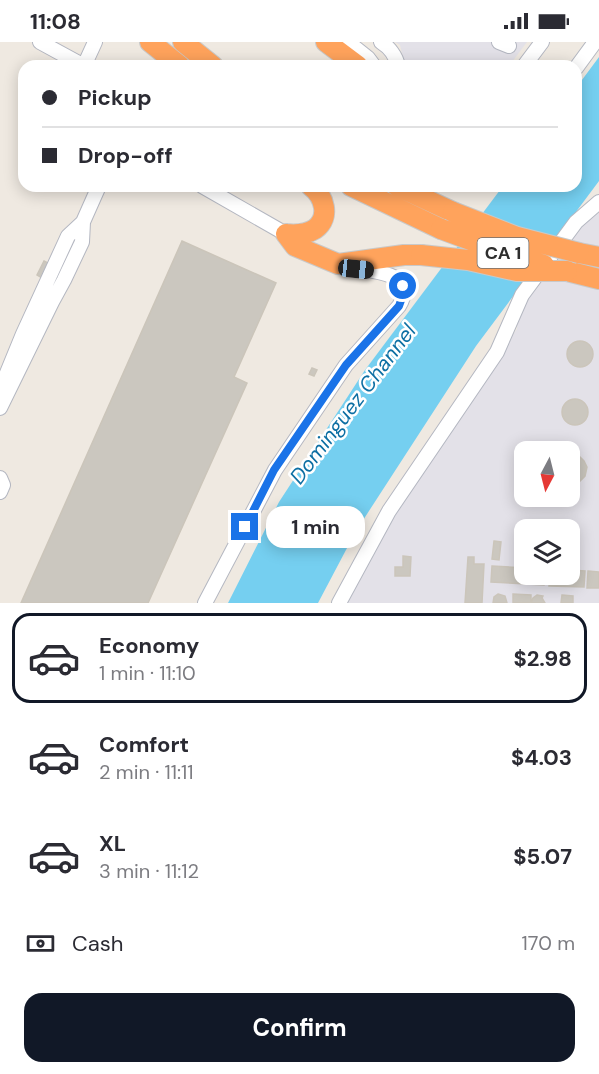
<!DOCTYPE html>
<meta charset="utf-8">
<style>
:root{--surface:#fff;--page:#f2f2f3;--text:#2b2b33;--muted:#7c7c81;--line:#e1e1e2;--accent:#111827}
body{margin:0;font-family:"DM Sans",sans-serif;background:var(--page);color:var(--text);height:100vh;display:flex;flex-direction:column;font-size:22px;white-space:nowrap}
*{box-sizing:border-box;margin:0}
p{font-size:20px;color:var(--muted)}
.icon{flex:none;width:33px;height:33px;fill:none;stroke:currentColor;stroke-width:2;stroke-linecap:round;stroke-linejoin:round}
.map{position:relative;height:561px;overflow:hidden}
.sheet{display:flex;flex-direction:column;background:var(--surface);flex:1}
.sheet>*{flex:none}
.guide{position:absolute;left:18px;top:18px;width:564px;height:132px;border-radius:18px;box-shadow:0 3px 15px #0003;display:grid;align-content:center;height:132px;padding:0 24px;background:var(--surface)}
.needle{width:39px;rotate:187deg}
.buttons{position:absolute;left:514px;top:399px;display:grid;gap:12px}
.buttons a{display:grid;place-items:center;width:66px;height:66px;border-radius:12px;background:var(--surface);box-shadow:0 3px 15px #0003;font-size:30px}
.end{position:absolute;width:27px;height:27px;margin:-14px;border:8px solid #1a73e8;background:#fff;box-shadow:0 0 0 3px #fff}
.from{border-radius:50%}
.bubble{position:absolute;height:42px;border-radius:18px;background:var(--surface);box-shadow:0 3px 15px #0003;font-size:20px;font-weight:700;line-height:42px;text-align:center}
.car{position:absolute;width:18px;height:36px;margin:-18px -9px;border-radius:8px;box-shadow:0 0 4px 2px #0007;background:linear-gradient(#222 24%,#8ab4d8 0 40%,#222 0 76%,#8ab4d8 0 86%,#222 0)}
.guide b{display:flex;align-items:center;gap:21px;height:57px;font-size:22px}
.guide b+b{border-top:2px solid var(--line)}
.guide i{width:15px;height:15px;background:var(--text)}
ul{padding:10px 0 0;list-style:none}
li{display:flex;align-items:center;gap:18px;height:90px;margin:0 12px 9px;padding:0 12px;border:3px solid transparent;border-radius:18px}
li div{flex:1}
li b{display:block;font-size:22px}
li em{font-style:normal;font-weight:700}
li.on{border-color:var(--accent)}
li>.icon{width:54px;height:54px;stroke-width:1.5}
.pay{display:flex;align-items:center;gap:15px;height:66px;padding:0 24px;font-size:22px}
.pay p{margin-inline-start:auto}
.primary-button{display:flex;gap:12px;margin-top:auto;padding:12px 24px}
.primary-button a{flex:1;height:69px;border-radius:18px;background:var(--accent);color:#fff;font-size:24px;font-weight:700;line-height:69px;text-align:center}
.status{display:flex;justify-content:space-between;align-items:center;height:42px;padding:0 30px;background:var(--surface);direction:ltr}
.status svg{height:16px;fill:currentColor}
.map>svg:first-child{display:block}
.industrial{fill:#e3e1e8;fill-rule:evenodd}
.water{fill:#75cff0}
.building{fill:#cbc7bf;stroke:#cbc5ba;stroke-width:1.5}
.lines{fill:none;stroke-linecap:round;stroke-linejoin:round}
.minor-casing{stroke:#b4b7c1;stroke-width:16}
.highway-casing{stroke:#c9c9c9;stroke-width:22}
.minor{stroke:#fff;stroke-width:14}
.highway{stroke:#ffa35c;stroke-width:20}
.highway-bridge-casing{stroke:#c9c9c9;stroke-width:22;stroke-linecap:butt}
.highway-bridge{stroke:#ffa35c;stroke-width:20}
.route{stroke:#1a73e8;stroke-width:8}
.labels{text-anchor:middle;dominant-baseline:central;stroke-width:5;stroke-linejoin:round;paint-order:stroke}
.shield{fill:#fff;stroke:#6d6d6d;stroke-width:1.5}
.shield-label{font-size:18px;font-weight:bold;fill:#2e2e2e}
.water-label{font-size:21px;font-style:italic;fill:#0d6fa3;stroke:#fff}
</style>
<div class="status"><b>11:08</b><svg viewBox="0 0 49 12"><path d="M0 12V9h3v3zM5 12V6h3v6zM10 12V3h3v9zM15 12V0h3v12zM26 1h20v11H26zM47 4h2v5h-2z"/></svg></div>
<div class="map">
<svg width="599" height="561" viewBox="0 0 599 561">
<rect width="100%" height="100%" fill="#efe9e1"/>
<path class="industrial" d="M395,0H527L509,24H405L400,3Z
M599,166V561H340L413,437L517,287L518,269L571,192ZM525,410H570V454H525ZM525,488H570V532H525Z"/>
<path class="water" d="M599,15V139L476,304L356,489L318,561H228L279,460L365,328L503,144H576V46Z"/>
<path class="building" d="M182,199L276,241L234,335L247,341L148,561H21Z
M44,219L48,221L42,236L37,233Z
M567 312a13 13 0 1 1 26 0a13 13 0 1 1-26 0Z
M312,326L317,328L314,334L309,332Z
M562 370a13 13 0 1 1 26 0a13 13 0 1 1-26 0Z
M570,414L580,415L584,419L587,425L585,434L580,439L575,441H570Z
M525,415V435L520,431L518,425L522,417Z
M494,499L501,500L499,518L492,517Z
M403,514L411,515L410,534H395V525H403Z
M468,515H474V522H484L482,561H465Z
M492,524L525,526V532H545L544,543L491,540Z
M570,528L585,529L584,545L549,544L550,532H570Z
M588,529L599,530V546H587Z
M498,552L505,554L507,561H493L494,555Z
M513,552L531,553V561H513Z
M537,553L543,554L542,556L545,561H531L533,556Z
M562,553L573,554V561H561Z"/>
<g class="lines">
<g class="minor-casing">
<path id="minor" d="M40,0L84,24L95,0
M348,0L368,16L374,24
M381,0C389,5 396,14 398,24
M499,0L509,4
M524,24L542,0
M576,26L595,0
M202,144L286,192
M0,348L23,292L68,194L83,180
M0,366L52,260L64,238L82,200L83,180L99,144
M0,436L3,443L0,450
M205,561L275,428L346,323L399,264C420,228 367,230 347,224
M339,561L389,469L497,310L522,253L576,180L599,160"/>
</g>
<g class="highway-casing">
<path id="highway" d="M150,0L180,24
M183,0L213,24
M326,0L358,24
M351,144L441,187
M397,144L453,170
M286,192L295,204L338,222L404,213H421
M286,192C296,193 307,192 315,187C331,175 324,154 311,144
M579,211L599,215
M567,229L599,237"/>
</g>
<use href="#minor" class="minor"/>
<use href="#highway" class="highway"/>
<g class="highway-bridge-casing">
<path id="highway-bridge" d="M453,170L517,195L579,211
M441,187L503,210L544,223
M421,213L468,218L517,229H567"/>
</g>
<use href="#highway-bridge" class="highway-bridge"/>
</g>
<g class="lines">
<path class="route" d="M245,485L274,428L346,323L399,264L404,250L403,244"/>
</g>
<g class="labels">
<rect class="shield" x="477.5" y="196" width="51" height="30" rx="4.5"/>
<g class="shield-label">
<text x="503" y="211">CA 1</text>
</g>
<g class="water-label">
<text transform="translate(353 362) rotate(-53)">Dominguez Channel</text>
</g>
</g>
</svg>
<div class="buttons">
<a><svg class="needle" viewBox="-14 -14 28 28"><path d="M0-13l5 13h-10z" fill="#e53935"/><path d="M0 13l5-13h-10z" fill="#7c7c81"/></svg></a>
<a><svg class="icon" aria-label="layers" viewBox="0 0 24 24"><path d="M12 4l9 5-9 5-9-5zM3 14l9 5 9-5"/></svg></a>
</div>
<i class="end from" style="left:403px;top:244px"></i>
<i class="end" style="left:245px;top:485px"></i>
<div class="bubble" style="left:266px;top:464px;width:99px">1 min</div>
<i class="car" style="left:356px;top:227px;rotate:96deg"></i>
<div class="guide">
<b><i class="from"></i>Pickup</b>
<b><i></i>Drop-off</b>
</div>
</div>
<section class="sheet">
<ul>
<li class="on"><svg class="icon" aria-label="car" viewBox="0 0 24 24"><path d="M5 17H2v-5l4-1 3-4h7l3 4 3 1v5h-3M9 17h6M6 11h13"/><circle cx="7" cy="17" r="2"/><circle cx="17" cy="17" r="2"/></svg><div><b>Economy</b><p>1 min · 11:10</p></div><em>$2.98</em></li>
<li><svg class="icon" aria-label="car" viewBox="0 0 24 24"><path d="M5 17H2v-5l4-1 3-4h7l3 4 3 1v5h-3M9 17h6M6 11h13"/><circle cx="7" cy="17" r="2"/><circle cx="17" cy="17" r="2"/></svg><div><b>Comfort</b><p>2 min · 11:11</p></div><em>$4.03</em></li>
<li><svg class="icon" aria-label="car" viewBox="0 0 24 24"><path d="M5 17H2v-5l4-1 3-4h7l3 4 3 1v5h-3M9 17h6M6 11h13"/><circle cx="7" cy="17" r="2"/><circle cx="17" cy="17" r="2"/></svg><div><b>XL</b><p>3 min · 11:12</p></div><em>$5.07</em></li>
</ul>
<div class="pay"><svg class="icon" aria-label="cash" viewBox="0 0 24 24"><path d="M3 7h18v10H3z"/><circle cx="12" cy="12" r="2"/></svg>Cash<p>170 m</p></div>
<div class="primary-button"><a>Confirm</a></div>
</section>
